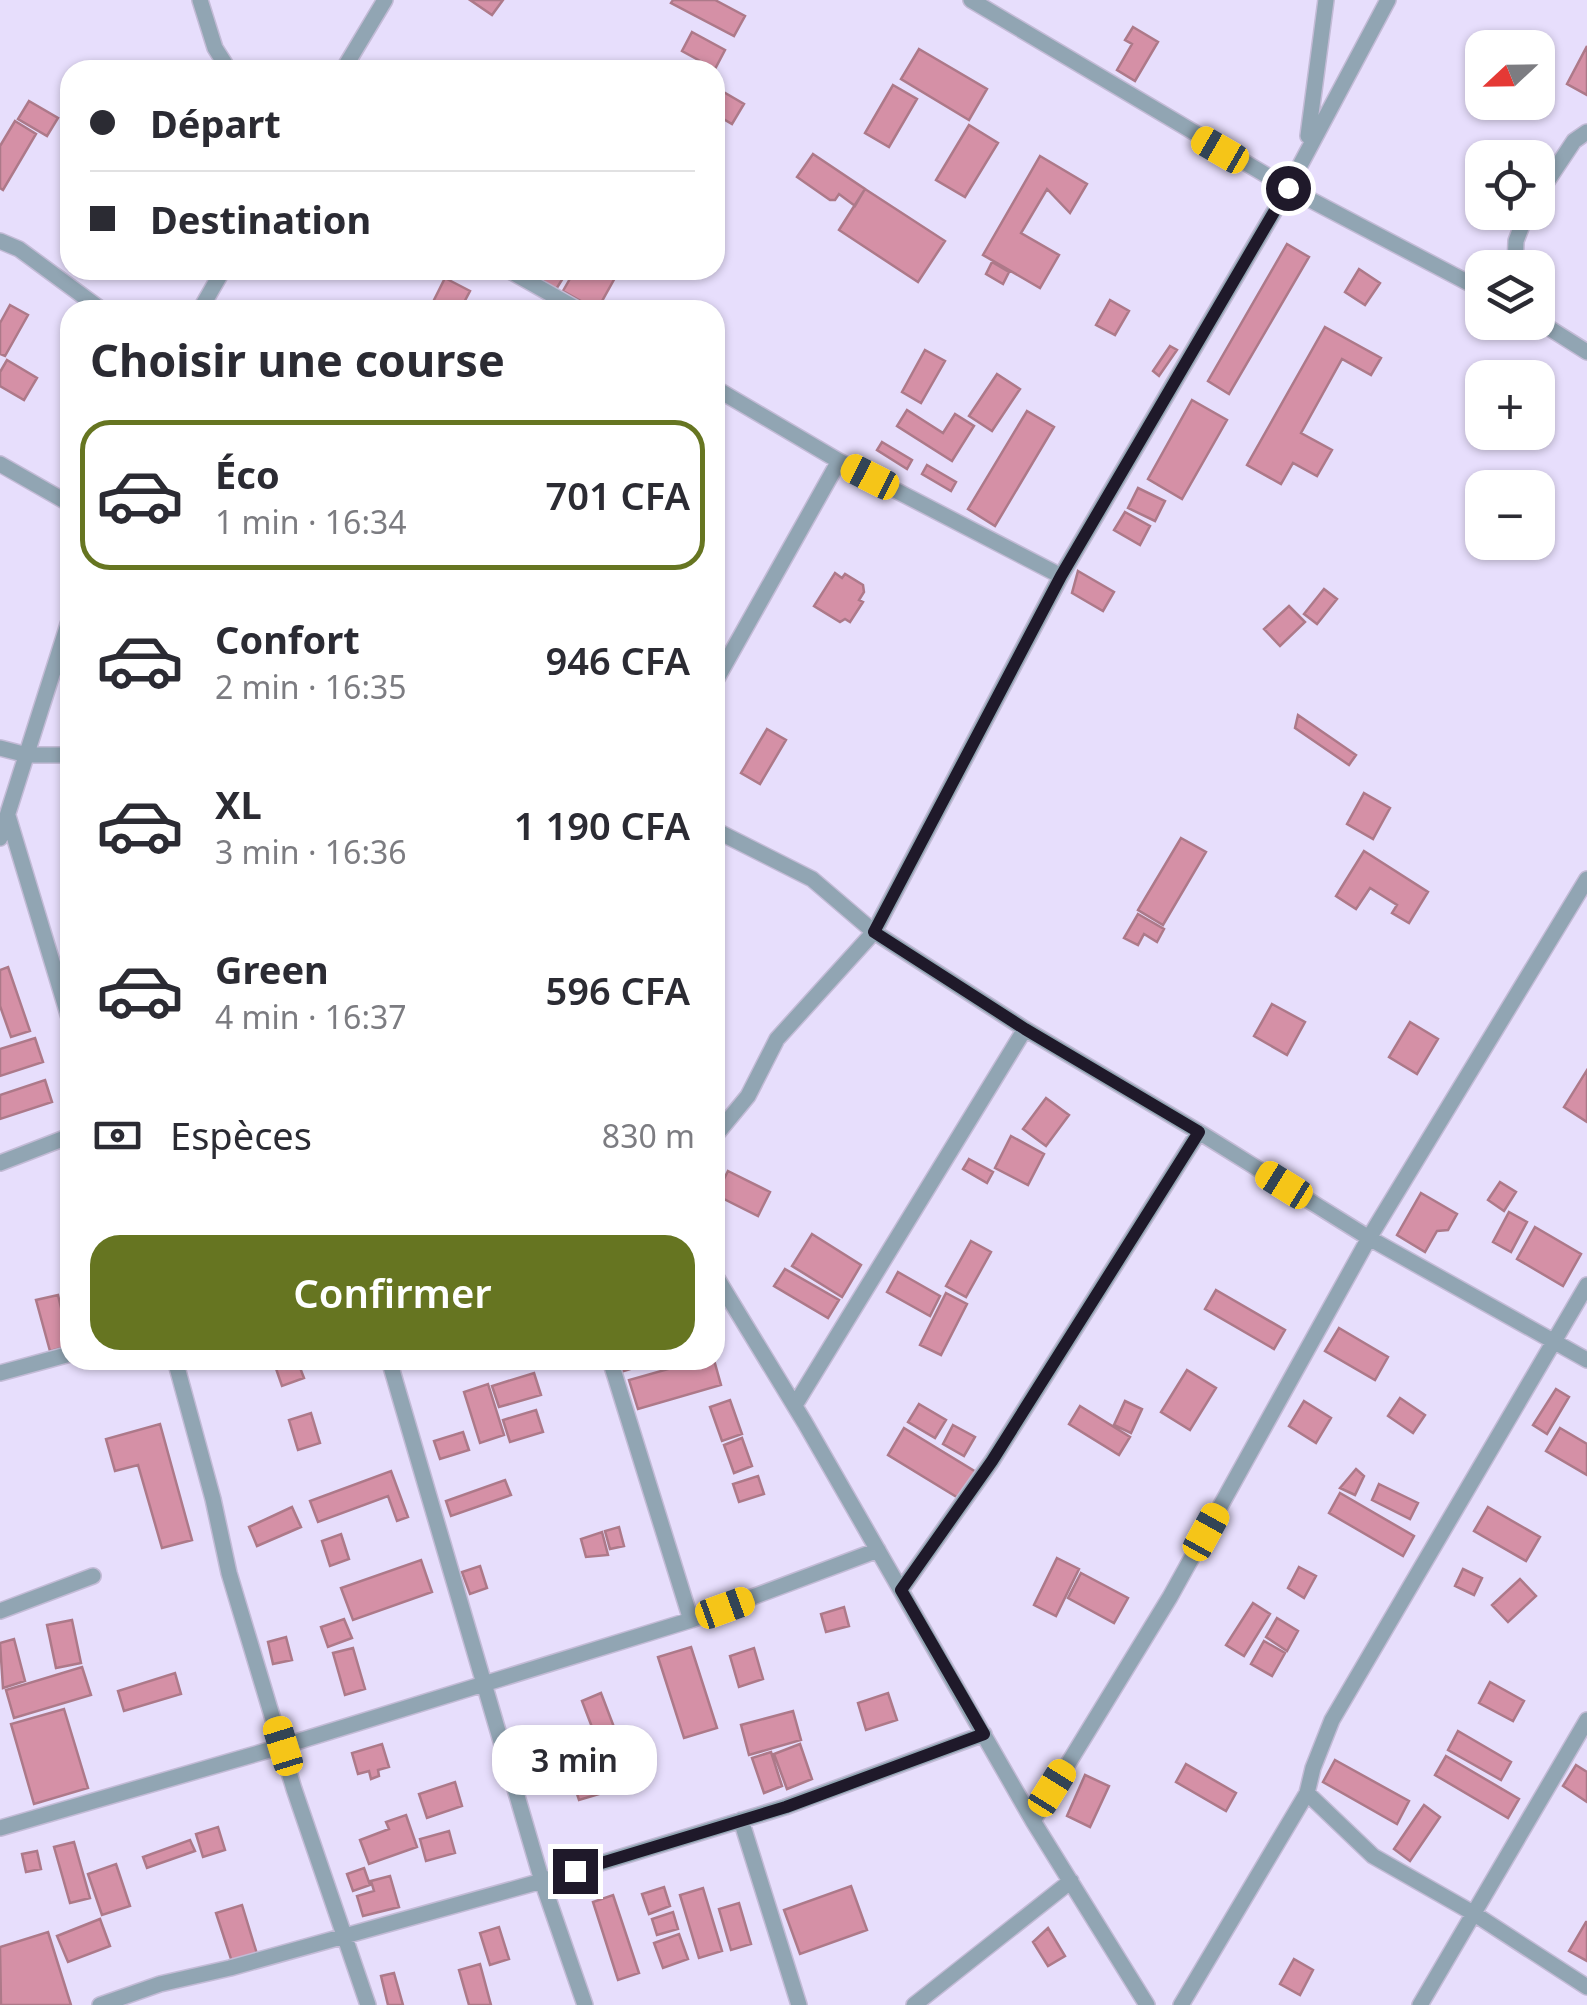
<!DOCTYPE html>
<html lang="fr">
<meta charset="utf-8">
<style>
:root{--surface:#fff;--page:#f7f7f7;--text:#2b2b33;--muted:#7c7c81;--line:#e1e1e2;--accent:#667521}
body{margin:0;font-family:"Noto Sans",sans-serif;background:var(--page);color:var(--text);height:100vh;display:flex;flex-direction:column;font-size:38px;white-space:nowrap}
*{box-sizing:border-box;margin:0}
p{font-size:32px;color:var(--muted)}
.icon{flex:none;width:55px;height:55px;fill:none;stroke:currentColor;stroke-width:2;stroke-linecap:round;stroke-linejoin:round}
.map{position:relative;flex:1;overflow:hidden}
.side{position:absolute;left:60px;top:300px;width:665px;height:1070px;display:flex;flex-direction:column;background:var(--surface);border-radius:30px;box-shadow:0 2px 8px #0004}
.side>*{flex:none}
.hud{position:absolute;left:60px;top:60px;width:665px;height:220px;border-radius:30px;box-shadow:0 2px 8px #0004;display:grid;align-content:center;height:220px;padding:0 30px;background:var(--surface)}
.needle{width:65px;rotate:248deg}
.tools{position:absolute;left:1465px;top:30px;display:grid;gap:20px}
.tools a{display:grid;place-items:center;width:90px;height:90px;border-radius:20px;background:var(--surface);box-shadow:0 2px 8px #0004;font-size:50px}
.end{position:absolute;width:45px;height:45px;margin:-22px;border:12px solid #1f192a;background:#fff;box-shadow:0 0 0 5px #fff}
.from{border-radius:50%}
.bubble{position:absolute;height:70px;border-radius:30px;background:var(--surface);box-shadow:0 2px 8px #0004;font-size:32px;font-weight:600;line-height:70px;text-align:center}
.car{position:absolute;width:30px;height:60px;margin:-30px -15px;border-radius:12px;box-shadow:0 0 8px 2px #0007;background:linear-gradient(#f5c518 24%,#345 0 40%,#f5c518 0 76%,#345 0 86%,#f5c518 0)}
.hud b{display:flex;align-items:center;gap:35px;height:95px;font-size:38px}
.hud b+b{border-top:2px solid var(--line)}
.hud i{width:25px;height:25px;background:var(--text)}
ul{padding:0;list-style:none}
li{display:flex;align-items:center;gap:30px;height:150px;margin:0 20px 15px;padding:0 10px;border:5px solid transparent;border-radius:30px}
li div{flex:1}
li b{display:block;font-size:38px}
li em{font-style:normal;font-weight:600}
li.active{border-color:var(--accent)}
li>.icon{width:90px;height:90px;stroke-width:1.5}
h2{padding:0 30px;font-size:45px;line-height:120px}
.pay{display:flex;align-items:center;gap:25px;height:110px;padding:0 30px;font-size:38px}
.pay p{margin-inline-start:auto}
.primary-button{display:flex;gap:20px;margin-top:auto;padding:20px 30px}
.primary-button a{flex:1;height:115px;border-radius:30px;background:var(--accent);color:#fff;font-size:40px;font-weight:600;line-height:115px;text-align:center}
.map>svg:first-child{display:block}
.building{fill:#d590a6;stroke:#ad7989;stroke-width:2.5}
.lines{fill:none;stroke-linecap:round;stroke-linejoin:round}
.minor-casing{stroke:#c3bbd6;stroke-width:18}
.minor{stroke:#91a5b3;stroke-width:15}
.route{stroke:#1f192a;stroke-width:12}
</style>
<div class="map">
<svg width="1587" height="2005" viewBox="0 0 1587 2005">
<rect width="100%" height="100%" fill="#e7defc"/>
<path class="building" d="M470,0H503L492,15Z
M673,0H715L745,16L734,36L671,3Z
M1133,27L1158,42L1135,81L1117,70L1132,44L1125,40Z
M692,32L725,50L715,69L682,51Z
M1587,46V95L1567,84Z
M919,49L987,89L969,120L901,79Z
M893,85L917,99L889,147L865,133Z
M715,87L744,104L732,124L715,114Z
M29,101L58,118L47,136L18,119Z
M15,121L36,134L3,190L0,188V146Z
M969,125L998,143L965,197L936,180Z
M813,154L865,189L855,206L839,194L835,200H830L797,177Z
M1040,156L1087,184L1070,213L1047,189L1021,233L1059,255L1040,288L983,255Z
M865,189L945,241L918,282L839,230Z
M1287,244L1309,257L1229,394L1208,381Z
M992,262L1009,272L1003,284L986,274Z
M1359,269L1380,283L1365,305L1345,292Z
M550,270H568L555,291L542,283Z
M575,270L588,278L592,270H606L616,276L597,310L563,291Z
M445,278L470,291L460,310H429Z
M1110,300L1129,311L1115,335L1096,325Z
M10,305L28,315L5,356L0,354V323Z
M1325,327L1381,358L1371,375L1342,359L1301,433L1332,450L1317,476L1293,463L1281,484L1247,465Z
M1170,346L1177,350L1159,376L1153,371Z
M925,350L945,361L921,403L902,392Z
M7,360L37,378L24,400L0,386V372Z
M997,374L1020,389L992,431L969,416Z
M1192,400L1227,420L1182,499L1148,479Z
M907,410L943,433L955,414L974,426L952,461L897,426Z
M1027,411L1054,427L995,526L968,509Z
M882,442L912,460L907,469L877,450Z
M927,465L956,482L951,491L922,474Z
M1138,488L1165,501L1155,521L1128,508Z
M1125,512L1150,526L1140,545L1114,530Z
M1078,571L1114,592L1103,611L1072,593Z
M835,573L842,578L845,574L863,585L864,592L859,600L863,602L850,622L845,619L840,622L814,606Z
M1324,589L1337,599L1317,624L1304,614Z
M1289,606L1305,622L1280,646L1264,629Z
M1298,715L1356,755L1349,765L1295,728Z
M767,729L786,740L760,784L741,773Z
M1364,793L1390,808L1373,839L1347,824Z
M1181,838L1206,852L1163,925L1138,910Z
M1364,851L1428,892L1409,923L1392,913L1397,905L1370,888L1356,909L1336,896Z
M1138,914L1164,929L1157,942L1144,934L1138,945L1124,938Z
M8,967L30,1031L11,1037L0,1006V970Z
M1272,1004L1305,1022L1287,1055L1254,1036Z
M1410,1022L1438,1039L1417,1074L1389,1057Z
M35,1038L43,1062L0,1076V1049Z
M1587,1070V1122L1564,1107Z
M45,1080L52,1102L0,1119V1095Z
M1046,1098L1069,1115L1046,1146L1023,1129Z
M1011,1136L1044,1154L1028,1185L995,1168Z
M969,1159L993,1172L987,1183L963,1169Z
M728,1171L770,1192L758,1216L716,1195Z
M1500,1182L1516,1192L1504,1211L1488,1200Z
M1421,1193L1457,1214L1448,1230L1437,1231L1425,1252L1397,1235Z
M1509,1212L1527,1222L1511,1252L1493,1242Z
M1535,1227L1581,1254L1563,1286L1517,1259Z
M812,1234L861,1265L842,1297L792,1266Z
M971,1241L991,1252L966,1297L946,1286Z
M785,1269L839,1300L828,1318L774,1286Z
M898,1272L940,1296L930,1316L887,1292Z
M1216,1290L1285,1330L1274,1349L1205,1309Z
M946,1293L967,1304L941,1355L920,1345Z
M58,1295L70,1346L50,1351L36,1300Z
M1339,1328L1388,1357L1375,1380L1325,1351Z
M273,1360H297L304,1378L282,1386Z
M618,1360H659L621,1372Z
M700,1360H714L721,1385L638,1409L629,1380Z
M1187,1370L1216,1388L1190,1430L1161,1412Z
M534,1373L541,1395L499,1407L492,1386Z
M488,1384L504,1435L480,1443L464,1392Z
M1556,1389L1569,1397L1547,1434L1533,1425Z
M1400,1398L1425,1415L1413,1433L1388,1416Z
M730,1400L742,1434L722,1441L710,1407Z
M1125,1401L1142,1409L1131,1433L1114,1425Z
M1304,1401L1331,1418L1316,1443L1289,1426Z
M919,1404L946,1420L935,1438L908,1422Z
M1080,1406L1130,1437L1119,1455L1069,1424Z
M536,1410L543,1432L510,1442L503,1420Z
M311,1413L320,1443L298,1450L289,1420Z
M160,1424L192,1540L162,1548L138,1465L115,1471L106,1439Z
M953,1425L975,1437L964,1456L943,1444Z
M904,1428L976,1472L960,1499L888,1455Z
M1560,1428L1587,1444V1475L1546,1451Z
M463,1432L469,1450L440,1459L434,1441Z
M742,1438L752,1466L734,1473L724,1445Z
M1356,1469L1364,1476L1355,1495L1340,1488Z
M391,1471L408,1517L397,1521L388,1496L318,1522L310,1501Z
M758,1476L764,1494L739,1502L733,1484Z
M505,1480L511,1495L451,1516L446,1501Z
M1379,1484L1418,1503L1410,1519L1372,1500Z
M1340,1493L1414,1536L1403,1556L1329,1513Z
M292,1507L301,1527L257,1546L249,1527Z
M1488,1507L1540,1537L1526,1561L1474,1531Z
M619,1527L624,1546L610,1549L605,1531Z
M602,1532L608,1555L586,1557L581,1539Z
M341,1534L349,1559L330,1566L322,1541Z
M1057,1558L1079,1569L1056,1616L1034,1605Z
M421,1560L432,1592L353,1620L341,1588Z
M480,1566L487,1588L470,1594L462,1572Z
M1299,1567L1316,1576L1304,1598L1288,1588Z
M1463,1569L1482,1578L1474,1595L1455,1586Z
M1081,1573L1128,1598L1114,1623L1068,1598Z
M1520,1579L1536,1596L1508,1622L1492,1605Z
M1253,1603L1270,1614L1244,1656L1226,1645Z
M844,1607L849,1626L826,1632L821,1614Z
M1277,1618L1298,1631L1287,1651L1266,1637Z
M344,1619L352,1638L328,1647L321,1627Z
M72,1620L81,1663L56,1668L47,1625Z
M286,1637L292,1660L273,1664L268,1642Z
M14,1639L25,1681L3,1688L0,1643Z
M1264,1641L1285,1653L1272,1676L1251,1664Z
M691,1647L717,1728L684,1738L658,1657Z
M353,1648L365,1689L345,1695L333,1653Z
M754,1648L763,1679L739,1687L730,1656Z
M82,1667L91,1695L14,1718L6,1690Z
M175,1673L181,1694L124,1711L118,1691Z
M1490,1682L1524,1701L1513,1721L1479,1703Z
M601,1693L614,1727L595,1735L582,1701Z
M888,1693L897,1720L866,1730L858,1703Z
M64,1709L88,1788L34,1804L11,1724Z
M793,1711L801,1740L749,1755L741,1725Z
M1458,1731L1511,1762L1501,1780L1448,1750Z
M382,1744L389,1767L378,1770L379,1776L371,1779L369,1771L358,1774L352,1753Z
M800,1744L812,1779L787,1789L774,1754Z
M771,1752L782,1786L764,1793L752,1758Z
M1446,1756L1519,1799L1508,1818L1435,1775Z
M624,1757L633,1784L579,1800L570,1773Z
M1335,1760L1409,1801L1397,1824L1323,1782Z
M1186,1764L1236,1793L1226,1811L1176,1782Z
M1576,1765L1587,1772V1802L1563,1786Z
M1085,1775L1109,1786L1090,1827L1067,1816Z
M455,1782L462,1806L427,1818L419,1794Z
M1424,1805L1440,1817L1410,1861L1394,1849Z
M406,1815L417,1847L369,1864L360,1840L389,1829L386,1822Z
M218,1827L225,1850L203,1857L196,1834Z
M449,1831L455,1853L426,1861L420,1839Z
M190,1840L195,1851L147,1868L143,1857Z
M74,1842L90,1898L70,1903L54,1847Z
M37,1851L41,1869L26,1872L22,1854Z
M116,1864L130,1906L102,1915L88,1874Z
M364,1868L370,1885L353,1891L347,1874Z
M390,1876L399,1907L363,1916L357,1896L374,1891L371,1881Z
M851,1886L867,1930L800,1954L784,1910Z
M664,1887L670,1906L649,1914L642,1894Z
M703,1888L722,1951L699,1958L680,1895Z
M613,1895L639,1973L618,1980L593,1902Z
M739,1903L751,1944L731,1950L719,1909Z
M242,1905L257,1954L232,1962L216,1913Z
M673,1912L678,1929L657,1935L652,1919Z
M100,1919L110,1946L68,1962L57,1936Z
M1586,1922H1587V1961L1569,1951Z
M499,1927L509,1959L490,1965L480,1933Z
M1048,1928L1065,1956L1048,1966L1033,1942Z
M48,1932L71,2005H1L0,1947Z
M679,1934L688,1959L663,1968L654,1943Z
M1294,1959L1313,1970L1300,1995L1280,1984Z
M480,1964L491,2005H469L459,1970Z
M394,1973L403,2005H388L381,1976Z"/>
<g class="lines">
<g class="minor-casing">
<path id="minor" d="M200,0L215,48L229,70
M971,0L1288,188L1482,290
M343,70L385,0
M1308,136L1326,0
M1538,195L1574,141L1587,132
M0,241L19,249L102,310
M1515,268L1516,241L1527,212
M508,270L579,310
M200,310L223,270
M1538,321L1587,352
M715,388L839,461L1061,576
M0,464L70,504
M715,682L839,461
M0,748L27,755H70
M8,816L70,1021
M715,830L812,879L874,932L1025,1029L1199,1132L1369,1238L1587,1360
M0,838L70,618
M715,1136L748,1096L777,1039L874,932L1061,576L1288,188L1388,0
M0,1163L70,1136
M715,1275L805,1423L1033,1821L1147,2005
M175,1360L213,1499L229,1573L294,1789L368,2005
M389,1360L542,1881L585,2005
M610,1360L691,1620
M0,1373L70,1354
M795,1405L1025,1029
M901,1590L992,1461L1199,1132
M0,1611L93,1576
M1307,1793L1373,1856L1473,1913L1587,1987
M741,1820L799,2005
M1033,1821L1170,1597L1369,1238L1587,879
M0,1828L283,1746L691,1620L878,1550
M100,2005L160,1984L230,1968L542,1881L785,1807L984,1734
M914,2005L1071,1881
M1181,2005L1307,1793L1313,1768L1332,1720L1587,1285
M1420,2005L1587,1720"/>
</g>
<use href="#minor" class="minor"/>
</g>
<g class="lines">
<path class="route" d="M575,1871L786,1807L984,1734L901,1590L992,1461L1199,1132L1025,1029L874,932L1061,576L1288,188"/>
</g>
</svg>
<div class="tools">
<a><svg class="needle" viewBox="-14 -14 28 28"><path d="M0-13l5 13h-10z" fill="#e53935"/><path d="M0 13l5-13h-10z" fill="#7c7c81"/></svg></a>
<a><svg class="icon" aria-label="locate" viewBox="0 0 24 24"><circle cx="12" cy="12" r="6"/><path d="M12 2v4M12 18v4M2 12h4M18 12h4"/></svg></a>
<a><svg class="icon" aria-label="layers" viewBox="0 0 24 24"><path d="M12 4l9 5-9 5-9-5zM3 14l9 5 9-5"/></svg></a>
<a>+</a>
<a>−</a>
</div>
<i class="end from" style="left:1288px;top:188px"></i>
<i class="end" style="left:575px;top:1871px"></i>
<div class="bubble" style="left:492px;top:1725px;width:165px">3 min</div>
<i class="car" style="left:1220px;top:150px;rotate:300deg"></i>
<i class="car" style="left:870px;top:477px;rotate:297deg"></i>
<i class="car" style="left:1284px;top:1185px;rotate:302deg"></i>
<i class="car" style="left:1206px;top:1532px;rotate:29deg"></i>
<i class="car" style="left:725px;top:1608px;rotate:70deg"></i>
<i class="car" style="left:283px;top:1746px;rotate:343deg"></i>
<i class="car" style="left:1052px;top:1788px;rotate:32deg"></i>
<div class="hud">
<b><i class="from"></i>Départ</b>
<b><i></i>Destination</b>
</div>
<section class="side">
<h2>Choisir une course</h2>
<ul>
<li class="active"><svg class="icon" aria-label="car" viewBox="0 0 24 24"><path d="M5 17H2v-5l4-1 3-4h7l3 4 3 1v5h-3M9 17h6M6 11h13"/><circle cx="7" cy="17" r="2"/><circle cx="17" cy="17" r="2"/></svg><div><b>Éco</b><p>1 min · 16:34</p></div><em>701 CFA</em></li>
<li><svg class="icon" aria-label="car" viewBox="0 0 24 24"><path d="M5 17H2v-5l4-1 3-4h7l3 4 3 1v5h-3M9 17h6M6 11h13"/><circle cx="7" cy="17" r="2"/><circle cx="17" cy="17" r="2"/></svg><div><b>Confort</b><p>2 min · 16:35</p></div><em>946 CFA</em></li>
<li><svg class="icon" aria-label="car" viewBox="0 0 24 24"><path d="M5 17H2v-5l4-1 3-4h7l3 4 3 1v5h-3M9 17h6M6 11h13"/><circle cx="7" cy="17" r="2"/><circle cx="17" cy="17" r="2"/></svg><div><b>XL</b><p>3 min · 16:36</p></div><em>1 190 CFA</em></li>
<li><svg class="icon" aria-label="car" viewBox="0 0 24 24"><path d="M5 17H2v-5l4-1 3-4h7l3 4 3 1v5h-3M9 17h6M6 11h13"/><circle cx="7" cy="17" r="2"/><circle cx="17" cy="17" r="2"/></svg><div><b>Green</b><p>4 min · 16:37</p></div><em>596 CFA</em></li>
</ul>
<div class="pay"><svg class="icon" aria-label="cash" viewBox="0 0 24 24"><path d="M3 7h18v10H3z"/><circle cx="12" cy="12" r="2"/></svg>Espèces<p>830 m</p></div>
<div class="primary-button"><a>Confirmer</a></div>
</section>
</div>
